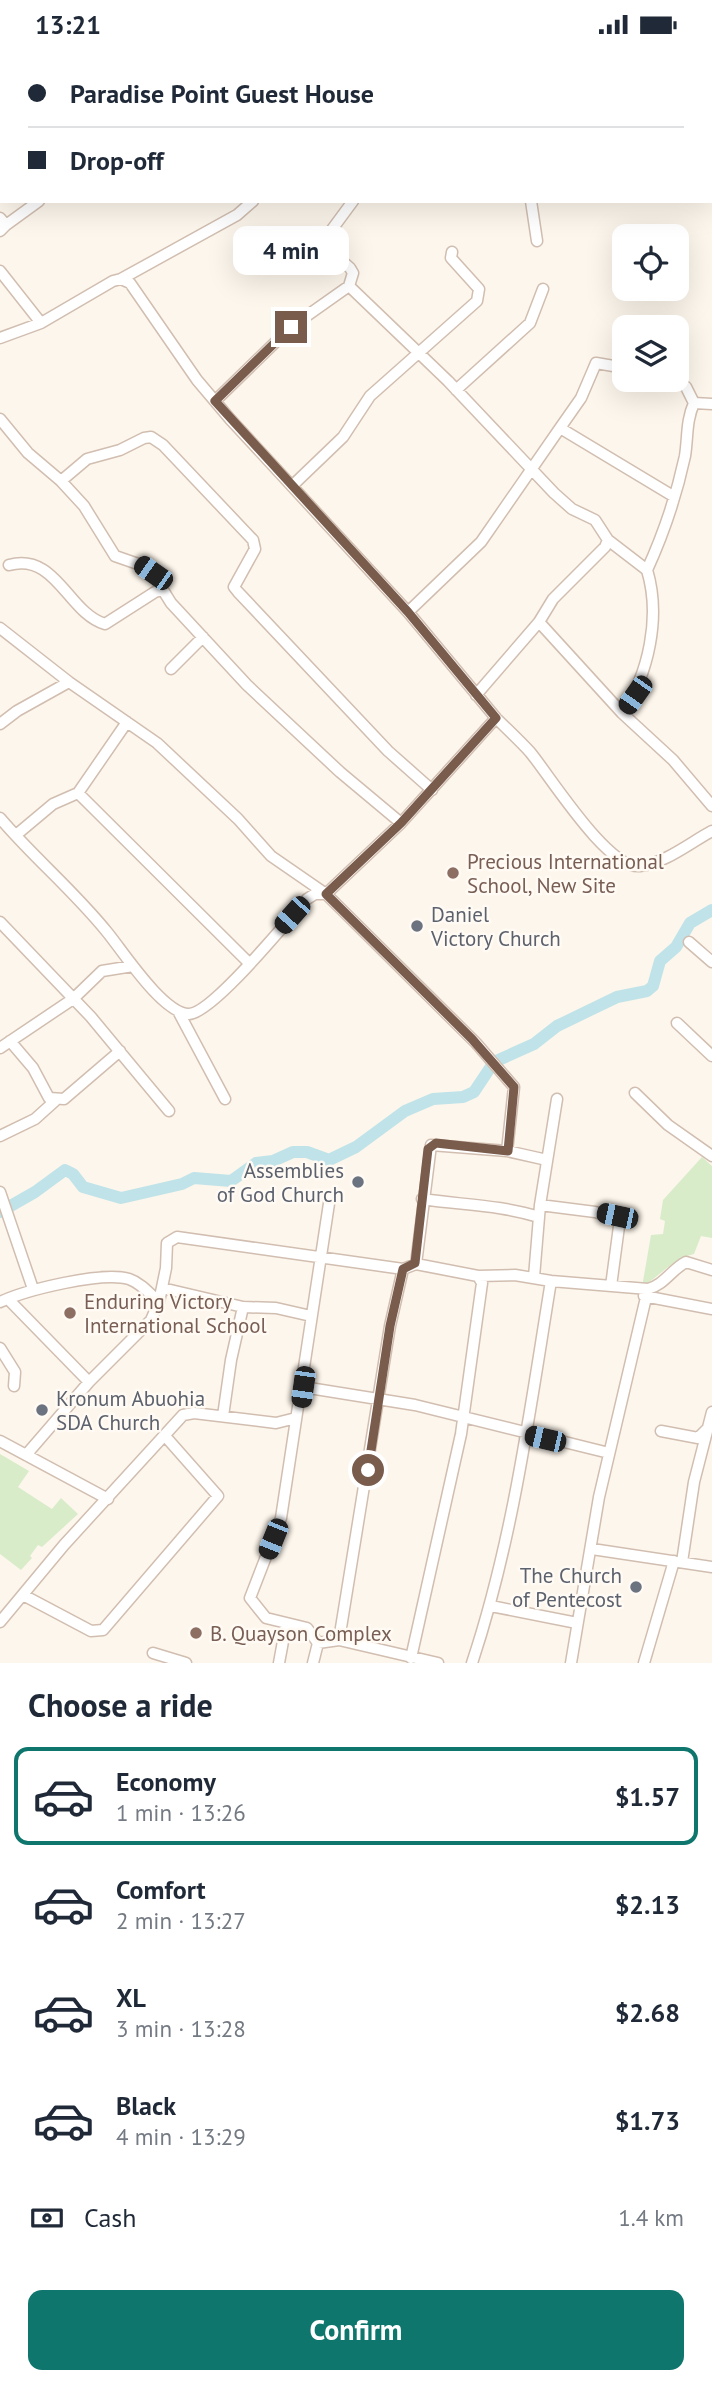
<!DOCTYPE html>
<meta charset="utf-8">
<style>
:root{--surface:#fff;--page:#f6f6f7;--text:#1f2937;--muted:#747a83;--line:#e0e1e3;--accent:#0f766e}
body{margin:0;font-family:"PT Sans",sans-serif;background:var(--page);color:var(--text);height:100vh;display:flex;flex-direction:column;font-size:26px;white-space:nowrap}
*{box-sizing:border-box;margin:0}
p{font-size:23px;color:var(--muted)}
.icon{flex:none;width:38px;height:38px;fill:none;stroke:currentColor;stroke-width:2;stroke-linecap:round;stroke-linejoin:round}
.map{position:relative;height:1614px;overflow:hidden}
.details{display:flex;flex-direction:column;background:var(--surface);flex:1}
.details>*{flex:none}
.hud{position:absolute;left:0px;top:0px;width:712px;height:154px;box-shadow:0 7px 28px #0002;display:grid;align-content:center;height:154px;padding:0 28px;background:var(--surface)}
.controls{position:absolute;left:612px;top:175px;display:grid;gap:14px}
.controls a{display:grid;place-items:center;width:77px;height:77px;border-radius:14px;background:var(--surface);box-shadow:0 7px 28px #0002;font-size:35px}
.end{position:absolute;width:32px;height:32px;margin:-16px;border:9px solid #7a5c4d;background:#fff;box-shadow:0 0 0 4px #fff}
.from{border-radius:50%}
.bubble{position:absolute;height:49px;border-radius:14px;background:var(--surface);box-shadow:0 7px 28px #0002;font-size:23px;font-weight:700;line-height:49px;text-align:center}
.car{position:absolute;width:21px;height:42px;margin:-21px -10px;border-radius:9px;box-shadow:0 0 5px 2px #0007;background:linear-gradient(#222 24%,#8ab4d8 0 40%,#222 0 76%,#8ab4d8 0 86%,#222 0)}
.hud b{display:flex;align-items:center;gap:24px;height:66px;font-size:26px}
.hud b+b{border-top:2px solid var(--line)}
.hud i{width:18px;height:18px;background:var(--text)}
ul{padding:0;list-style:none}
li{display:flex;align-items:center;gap:21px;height:98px;margin:0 14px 10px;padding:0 14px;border:4px solid transparent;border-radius:14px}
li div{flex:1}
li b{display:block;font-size:26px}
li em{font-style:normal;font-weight:700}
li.on{border-color:var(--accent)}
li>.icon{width:63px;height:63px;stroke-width:1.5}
h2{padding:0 28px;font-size:32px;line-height:84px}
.pay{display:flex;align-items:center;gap:18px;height:77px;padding:0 28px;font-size:26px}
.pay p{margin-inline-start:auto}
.cta{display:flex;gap:14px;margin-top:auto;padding:14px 28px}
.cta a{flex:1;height:80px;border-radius:14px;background:var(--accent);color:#fff;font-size:28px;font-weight:700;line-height:80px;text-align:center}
.status{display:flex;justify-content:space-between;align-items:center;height:49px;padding:0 35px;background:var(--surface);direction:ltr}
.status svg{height:19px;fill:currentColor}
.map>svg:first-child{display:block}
.green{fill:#d8ecc9}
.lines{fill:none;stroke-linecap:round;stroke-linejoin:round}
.river{stroke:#bfe3e8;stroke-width:12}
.minor-casing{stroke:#d1beb0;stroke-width:13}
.minor{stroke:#fff;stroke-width:10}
.route{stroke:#7a5c4d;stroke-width:9}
.education-dot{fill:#8d6e63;stroke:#fffaf3;stroke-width:2.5}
.worship-dot{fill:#6b7280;stroke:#fffaf3;stroke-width:2.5}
.labels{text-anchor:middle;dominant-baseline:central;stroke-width:5;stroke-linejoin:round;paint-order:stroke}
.education-label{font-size:21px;fill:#785e54;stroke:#fffaf3;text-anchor:start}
.worship-label{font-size:21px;fill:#5b616d;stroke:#fffaf3;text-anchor:start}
</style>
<div class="status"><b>13:21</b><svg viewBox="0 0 49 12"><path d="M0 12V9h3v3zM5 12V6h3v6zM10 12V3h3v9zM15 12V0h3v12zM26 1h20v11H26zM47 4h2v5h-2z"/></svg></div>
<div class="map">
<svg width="712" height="1614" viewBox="0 0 712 1614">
<rect width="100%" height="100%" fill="#fdf6ec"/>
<path class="green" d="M702,1108L712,1117V1189L701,1187L694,1205C673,1209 660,1227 642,1238L651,1186L663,1185L665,1172L660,1170L663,1151Z
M0,1405L29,1422L18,1438L52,1460L61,1449L78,1465L42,1498L38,1496L30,1507L32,1509L21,1521L0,1505Z"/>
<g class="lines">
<path class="river" d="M0,1163L35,1143L65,1121L73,1125L83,1138L121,1149L182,1135L194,1129L231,1132L256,1114L273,1112L293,1103H307L329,1111L356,1098L405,1062L433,1050L463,1048L474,1043L494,1013L534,995L557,977L617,948L647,942L653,937L660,912L676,898L690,874L712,861"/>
<g class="minor-casing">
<path id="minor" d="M295,0L296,2
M481,0L483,2
M336,2L338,0
M563,2L564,0
M710,60H712
M0,65L2,67
M710,129H712
M531,152L537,192
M0,169L6,176L0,182
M6,176L39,152
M0,222L41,274
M121,230L237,166L253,152
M349,237L448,332L554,444L572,460L595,471L608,491L647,521C663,486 677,444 685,407C688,388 686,372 694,354L712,355
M0,289L41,274L113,232L121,230L130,234L197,331L230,370L408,563L496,669
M675,331L686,338L694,354
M456,341L530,274L543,240
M215,352L291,278L349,237L353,224L350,219L322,194L353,152
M0,370L28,404L61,432L84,457L115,507L141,516L153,525L171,554L247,636L340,723L401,774
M560,379L581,349L596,314L625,319
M61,432L87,410L120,401L144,389L151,388L163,396L253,491L255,500L234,538L238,543L388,702L432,741
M293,436L343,388L370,347L477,252L479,240L451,209L452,203
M9,516C56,503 68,564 105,575L155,543L163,541
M408,563L481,493L560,379L673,447
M539,573L622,664L673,711L712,757
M0,579L69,633L157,694L238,770L271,807L326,845L476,994L514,1038L507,1102
M171,620L203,588
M476,646L539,573L553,550L605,498L608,491
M622,664C649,625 661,567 647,521
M0,675L17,662L69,633
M78,744L249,914
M0,769C34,809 74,842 107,883C122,901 163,965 189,965C213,964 288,871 307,850L315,845H326L401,774L496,669C507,680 519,691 530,703C550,727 608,821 640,817C664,815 691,793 712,782
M16,786L53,755L78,744L127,673
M0,873L91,968L169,1062
M689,893L712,913
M178,962L225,1050
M677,974L712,1007
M10,992L33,1019L49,1049L64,1050L120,1002
M0,999L73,950L102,922L133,917
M635,1044L668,1076L712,1107
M0,1087L35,1070L55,1052
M0,1143L33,1240
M330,1148L281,1469L250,1549L266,1569L307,1579L318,1594L339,1591L438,1614
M422,1150C462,1156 501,1156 539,1168
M540,1156L595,1163L620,1170L611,1237
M416,1215L431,1096L507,1102L547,1111
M534,1228L540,1156L557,1050
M162,1239L243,1258
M644,1247L712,1260
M8,1250L89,1333
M0,1253C26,1241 102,1222 129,1230C141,1234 150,1245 159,1253L151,1271L89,1333L26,1406
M159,1253L166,1219L167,1194L177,1188L403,1220L416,1215L478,1227L515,1226L551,1232L648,1240C664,1236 671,1221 686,1213L712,1221
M0,1299L15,1323L14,1337
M303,1338L415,1356L609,1404
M223,1367L231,1311L243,1258L276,1259L311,1267
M661,1382L698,1389L708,1379
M0,1392L108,1450
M592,1500L712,1518
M682,1513L694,1433L712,1363
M23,1546L91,1582L103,1581L218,1447L165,1387
M491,1557L577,1574
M0,1573L64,1496L183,1366L194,1364L276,1374L296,1369
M339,1591L390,1277L403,1220
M153,1604L186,1614
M411,1609L461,1385L482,1234L478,1227
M279,1614L286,1576
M313,1614L318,1594
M472,1614C513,1491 530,1360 551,1232
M571,1614L599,1448L648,1240
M644,1614L674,1512"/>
</g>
<use href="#minor" class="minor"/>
</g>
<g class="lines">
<path class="route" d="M291,278L215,352L408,563L496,669L401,774L326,845L472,990L514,1038L508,1102L436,1094L428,1100L415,1214L403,1220L390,1277L368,1421"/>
</g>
<g class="education-dot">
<circle cx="453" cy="824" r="7"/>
<circle cx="70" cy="1264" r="7"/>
<circle cx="196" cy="1584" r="7"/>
</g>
<g class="worship-dot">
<circle cx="417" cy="877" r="7"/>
<circle cx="358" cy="1133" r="7"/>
<circle cx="42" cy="1361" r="7"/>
<circle cx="636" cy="1538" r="7"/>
</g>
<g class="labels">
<g class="education-label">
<text x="467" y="812">Precious International<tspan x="467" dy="24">School, New Site</tspan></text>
<text x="84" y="1252">Enduring Victory<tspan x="84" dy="24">International School</tspan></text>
<text x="210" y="1584">B. Quayson Complex</text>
</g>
<g class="worship-label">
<text x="431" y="865">Daniel<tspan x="431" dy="24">Victory Church</tspan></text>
<text x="344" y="1121" text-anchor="end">Assemblies<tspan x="344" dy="24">of God Church</tspan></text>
<text x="56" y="1349">Kronum Abuohia<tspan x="56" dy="24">SDA Church</tspan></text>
<text x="622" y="1526" text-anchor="end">The Church<tspan x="622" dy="24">of Pentecost</tspan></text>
</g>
</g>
</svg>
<div class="controls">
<a><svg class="icon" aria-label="locate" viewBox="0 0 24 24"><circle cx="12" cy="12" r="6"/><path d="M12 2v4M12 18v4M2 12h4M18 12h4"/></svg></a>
<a><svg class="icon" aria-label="layers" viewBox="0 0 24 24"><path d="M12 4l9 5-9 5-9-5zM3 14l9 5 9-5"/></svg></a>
</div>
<i class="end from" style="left:368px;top:1421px"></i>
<i class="end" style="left:291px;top:278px"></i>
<div class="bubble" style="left:233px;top:177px;width:116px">4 min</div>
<i class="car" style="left:153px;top:524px;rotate:305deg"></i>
<i class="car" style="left:635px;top:646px;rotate:215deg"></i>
<i class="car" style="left:292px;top:866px;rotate:222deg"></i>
<i class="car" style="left:617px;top:1167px;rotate:282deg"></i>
<i class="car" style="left:303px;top:1338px;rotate:188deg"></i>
<i class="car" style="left:545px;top:1390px;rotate:283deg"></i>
<i class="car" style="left:273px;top:1490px;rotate:202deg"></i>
<div class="hud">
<b><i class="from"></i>Paradise Point Guest House</b>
<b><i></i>Drop-off</b>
</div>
</div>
<section class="details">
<h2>Choose a ride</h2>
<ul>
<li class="on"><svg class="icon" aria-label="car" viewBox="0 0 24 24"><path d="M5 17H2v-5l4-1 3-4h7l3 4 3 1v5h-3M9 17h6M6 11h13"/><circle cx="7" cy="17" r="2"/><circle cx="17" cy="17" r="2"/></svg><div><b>Economy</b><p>1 min · 13:26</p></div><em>$1.57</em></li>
<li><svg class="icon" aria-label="car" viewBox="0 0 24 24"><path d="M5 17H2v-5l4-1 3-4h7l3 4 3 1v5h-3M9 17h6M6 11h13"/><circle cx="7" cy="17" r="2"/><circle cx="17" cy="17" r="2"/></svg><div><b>Comfort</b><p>2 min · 13:27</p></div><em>$2.13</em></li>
<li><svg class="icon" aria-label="car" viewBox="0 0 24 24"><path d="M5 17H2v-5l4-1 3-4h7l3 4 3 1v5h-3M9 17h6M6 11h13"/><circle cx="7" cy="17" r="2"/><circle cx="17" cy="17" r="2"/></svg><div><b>XL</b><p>3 min · 13:28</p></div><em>$2.68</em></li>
<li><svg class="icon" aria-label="car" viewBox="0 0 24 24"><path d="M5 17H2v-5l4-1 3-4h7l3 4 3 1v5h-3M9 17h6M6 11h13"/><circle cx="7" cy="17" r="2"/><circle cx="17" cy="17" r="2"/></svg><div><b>Black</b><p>4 min · 13:29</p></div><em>$1.73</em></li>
</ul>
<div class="pay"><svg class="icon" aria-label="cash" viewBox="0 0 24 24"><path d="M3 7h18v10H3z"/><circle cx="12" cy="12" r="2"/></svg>Cash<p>1.4 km</p></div>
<div class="cta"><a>Confirm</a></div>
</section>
